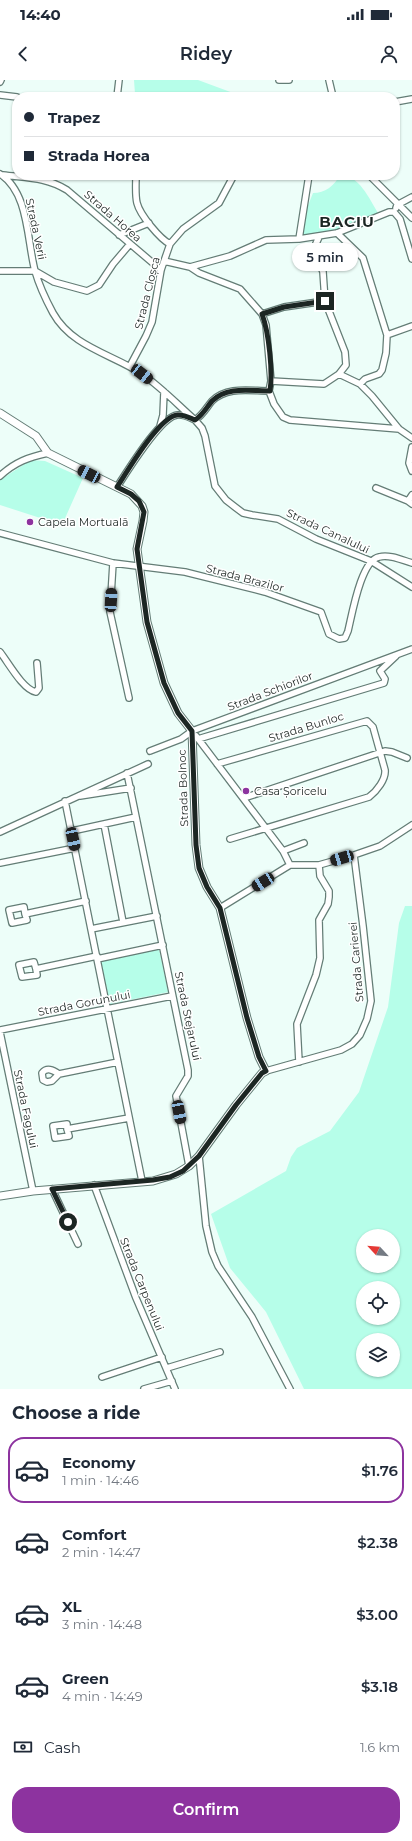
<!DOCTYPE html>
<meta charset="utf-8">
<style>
:root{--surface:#fff;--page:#f6f6f7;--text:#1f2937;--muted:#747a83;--line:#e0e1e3;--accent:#8d339f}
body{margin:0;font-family:Montserrat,sans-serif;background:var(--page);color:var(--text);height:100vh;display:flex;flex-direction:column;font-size:15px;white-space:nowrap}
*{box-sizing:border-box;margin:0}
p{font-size:13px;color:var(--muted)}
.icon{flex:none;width:22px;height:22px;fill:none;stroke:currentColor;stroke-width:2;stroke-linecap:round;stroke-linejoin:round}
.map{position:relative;height:1309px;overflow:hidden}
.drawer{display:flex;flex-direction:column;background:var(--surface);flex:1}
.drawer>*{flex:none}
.top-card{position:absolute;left:12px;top:12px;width:388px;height:88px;border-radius:16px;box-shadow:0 1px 3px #0004;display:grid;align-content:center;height:88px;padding:0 12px;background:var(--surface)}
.needle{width:26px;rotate:296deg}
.tools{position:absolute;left:356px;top:1149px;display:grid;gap:8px}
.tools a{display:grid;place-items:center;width:44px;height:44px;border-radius:50%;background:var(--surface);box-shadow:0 1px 3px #0004;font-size:20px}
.end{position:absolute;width:18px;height:18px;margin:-9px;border:5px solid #1c2623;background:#fff;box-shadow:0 0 0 2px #fff}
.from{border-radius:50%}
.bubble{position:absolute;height:28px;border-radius:14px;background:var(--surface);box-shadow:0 1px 3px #0004;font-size:13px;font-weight:600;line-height:28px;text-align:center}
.car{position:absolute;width:12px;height:24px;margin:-12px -6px;border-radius:5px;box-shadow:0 0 3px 1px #0007;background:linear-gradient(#222 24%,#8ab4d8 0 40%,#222 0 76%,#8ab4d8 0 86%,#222 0)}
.top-card b{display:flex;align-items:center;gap:14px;height:38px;font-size:15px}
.top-card b+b{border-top:1px solid var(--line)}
.top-card i{width:10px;height:10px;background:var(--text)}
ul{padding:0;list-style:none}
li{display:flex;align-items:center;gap:12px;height:66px;margin:0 8px 6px;padding:0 4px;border:2px solid transparent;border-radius:16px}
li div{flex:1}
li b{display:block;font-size:15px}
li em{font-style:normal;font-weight:600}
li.on{border-color:var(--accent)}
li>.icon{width:36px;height:36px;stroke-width:1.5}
h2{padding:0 12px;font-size:18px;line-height:48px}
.pay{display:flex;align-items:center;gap:10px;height:44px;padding:0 12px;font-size:15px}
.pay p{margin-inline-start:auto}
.button{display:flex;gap:8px;margin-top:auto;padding:8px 12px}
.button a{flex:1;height:46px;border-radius:16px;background:var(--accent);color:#fff;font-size:16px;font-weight:600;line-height:46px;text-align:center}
.status{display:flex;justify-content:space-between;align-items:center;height:28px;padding:0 20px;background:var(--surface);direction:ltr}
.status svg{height:11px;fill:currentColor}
header{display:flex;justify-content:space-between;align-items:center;height:52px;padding:0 12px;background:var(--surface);font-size:18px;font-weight:600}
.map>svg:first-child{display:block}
.green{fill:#b6fee9;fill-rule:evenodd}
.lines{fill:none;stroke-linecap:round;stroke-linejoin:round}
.minor-casing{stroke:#647d76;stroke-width:8}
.tertiary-casing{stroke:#647d76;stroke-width:9}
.minor{stroke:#fff;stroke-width:5.5}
.tertiary{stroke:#fff;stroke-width:7}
.route{stroke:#1c2623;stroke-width:5}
.poi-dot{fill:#8d339f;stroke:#fff;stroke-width:1.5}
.labels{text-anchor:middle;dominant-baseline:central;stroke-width:3;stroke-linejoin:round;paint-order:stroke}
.street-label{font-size:11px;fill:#1c2623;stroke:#fff}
.poi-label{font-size:11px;fill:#1c2623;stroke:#fff;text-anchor:start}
.district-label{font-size:15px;font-weight:bold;letter-spacing:1px;fill:#1c2623;stroke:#fff}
</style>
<div class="status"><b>14:40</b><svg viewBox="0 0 49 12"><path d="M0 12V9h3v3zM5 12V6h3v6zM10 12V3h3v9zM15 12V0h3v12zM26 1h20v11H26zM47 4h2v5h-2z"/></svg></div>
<header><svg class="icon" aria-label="back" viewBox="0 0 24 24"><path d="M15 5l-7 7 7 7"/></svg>Ridey<svg class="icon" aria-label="person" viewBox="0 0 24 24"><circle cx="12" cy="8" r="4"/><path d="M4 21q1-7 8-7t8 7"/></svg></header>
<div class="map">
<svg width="412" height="1309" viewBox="0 0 412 1309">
<rect width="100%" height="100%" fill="#edfef9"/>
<path class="green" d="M134,0H198L244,17H152L150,12L135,14Z
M340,95C359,95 369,118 378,133L336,151L302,155L303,138L313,113C325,113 334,106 340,95Z
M31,380L45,381L83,398L62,445L0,425V400Z
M405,826H412V1309H304L266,1232L230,1188L211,1134L286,1091L291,1077L297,1068L330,1051L359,1012L388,927L399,843ZM363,1156H393V1186H363ZM363,1208H393V1238H363ZM363,1260H393V1290H363Z
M159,869L168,912L110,924L101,881Z"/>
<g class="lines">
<g class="minor-casing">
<path id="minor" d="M279,0H289
M329,0L333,17
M0,2L1,0
M0,15L17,17
M117,17L119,0
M395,22L412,19
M0,94C29,112 27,161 35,191C39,205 46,220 53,233C72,267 112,274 142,294C161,307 178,325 195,340L202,348L205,356L215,406L226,420L235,427L243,433L252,435L278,439L316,459L371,481L412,507
M3,95C27,98 46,97 67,110L161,190
M136,95C136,104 135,115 137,123C140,135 160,159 170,164
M369,95L412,138
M396,128L397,125L412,117
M337,153L363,178L387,255L386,273L382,290L379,294L365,299L360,304
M119,155L149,143
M299,159L309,95
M164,181L190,187L230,176L266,160L299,159L337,153L389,132H394L400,139L412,179
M190,187L199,193L240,209L262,234L266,245L271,301L269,311L274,324L283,337L290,340L399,349
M0,191H35L54,202L87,211L99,205L113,184L130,164
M262,234L284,227L325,221
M387,255L412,246
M130,286L146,256L152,242L161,190L170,164L183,149L219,123L234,95
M339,294L360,304L372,316L399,349L412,358
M271,301L324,304L339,294L346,285L345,272L325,221L323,192L314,168L319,157
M160,346L163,335L164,312
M412,367L409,383L412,391
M0,396C15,382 29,377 48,373
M117,407C127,392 160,337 177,335C184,334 190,338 195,340C203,335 206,328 212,321C227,306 250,311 269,311
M376,408L408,421
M412,415L408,421L412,424
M0,453L113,483L185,492L265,512L321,532L329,554L339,559L345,558L348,551C352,535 361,480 379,477C389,474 402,480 412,483
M113,483L110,532L129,618
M0,572C8,582 23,610 36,612L39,608L37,583
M196,656L283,771L290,785
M198,659L384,603L385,599L380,591L396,576
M150,671L181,659L192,651L412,569
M217,684L367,641L373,647L385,690C386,699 377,711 369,717L230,759
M127,693L188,990V996L176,1016L189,1086
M80,716L131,708
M244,718L385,671L392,672L407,678
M65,721L142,1101
M104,744L123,842
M72,751L136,737
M0,752L148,684
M283,771L304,763
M0,783L75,768
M290,785H319L354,775L380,766L412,745
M220,828L290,785
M25,834L27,840L12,843L9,830L24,827L25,834L86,821
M91,849L157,836
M97,879L163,865
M36,889L37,895L22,897L19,885L34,882L36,889L97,876
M0,950L172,916
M0,952L33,1111
M299,982L297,944L316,895L320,878L319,840L328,824L329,817V811L320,796L319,785
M266,991L341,970L352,964L360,955L367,939L371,921L363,846L354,775
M59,994L52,1001L47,1002L43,1000L42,993C47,987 53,990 59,994L118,982
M67,1049L69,1056L55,1058L53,1046L67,1044V1049L129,1038
M199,1076L206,1146L212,1172L218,1186L252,1237L290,1309
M94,1105L136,1218L175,1309
M52,1109L78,1164
M167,1288L220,1272
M102,1297L162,1277
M144,1309L172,1301"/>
</g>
<g class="tertiary-casing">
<path id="tertiary" d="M0,333L36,356L48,373L131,414L142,426L144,432L143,441L137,469L147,542L164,603L178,633L192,651L196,765L199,788L207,807L220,828L247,938L259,977L266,991L262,993L236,1025L199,1076L189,1086L176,1094L153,1101L33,1111L0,1116"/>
</g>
<use href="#minor" class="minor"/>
<use href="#tertiary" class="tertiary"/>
</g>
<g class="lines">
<path class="route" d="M68,1142L52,1109L153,1100L170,1097L183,1091L199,1076L236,1025L262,993L266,991L259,977L247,938L220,828L207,807L199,788L196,765L192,651L178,633L164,603L147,542L137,469L144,432L139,421L131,414L117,407C127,392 159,337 177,335C184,334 190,338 195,340C203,335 206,328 212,321C227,306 250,311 270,311C273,292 269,253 262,234L284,227L325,221"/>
</g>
<g class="poi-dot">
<circle cx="30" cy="442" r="4"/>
<circle cx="246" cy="711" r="4"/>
</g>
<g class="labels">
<g class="street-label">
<text transform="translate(113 136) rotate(41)">Strada Horea</text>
<text transform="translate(36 149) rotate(78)">Strada Verii</text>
<text transform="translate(147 213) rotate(-76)">Strada Cloșca</text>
<text transform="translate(328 451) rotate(25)">Strada Canalului</text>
<text transform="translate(245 498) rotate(15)">Strada Brazilor</text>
<text transform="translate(270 611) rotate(-21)">Strada Schiorilor</text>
<text transform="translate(306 647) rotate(-17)">Strada Bunloc</text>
<text transform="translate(183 708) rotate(-92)">Strada Bolnoc</text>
<text transform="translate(356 882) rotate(-95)">Strada Carierei</text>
<text transform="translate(84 923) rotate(-11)">Strada Gorunului</text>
<text transform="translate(188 936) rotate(78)">Strada Stejarului</text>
<text transform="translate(26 1029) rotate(78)">Strada Fagului</text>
<text transform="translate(142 1204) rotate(68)">Strada Carpenului</text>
</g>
<g class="poi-label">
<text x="38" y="442">Capela Mortuală</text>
<text x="254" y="711">Casa Șoricelu</text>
</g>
<g class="district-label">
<text x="347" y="141">BACIU</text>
</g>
</g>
</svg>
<div class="tools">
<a><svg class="needle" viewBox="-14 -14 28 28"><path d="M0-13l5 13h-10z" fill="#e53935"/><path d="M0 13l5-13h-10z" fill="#747a83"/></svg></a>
<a><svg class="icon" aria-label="locate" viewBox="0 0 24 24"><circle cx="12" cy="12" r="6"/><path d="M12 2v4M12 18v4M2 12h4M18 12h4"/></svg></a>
<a><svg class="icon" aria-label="layers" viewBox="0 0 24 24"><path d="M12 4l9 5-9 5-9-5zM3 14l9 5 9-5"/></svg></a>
</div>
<i class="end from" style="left:68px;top:1142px"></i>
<i class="end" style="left:325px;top:221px"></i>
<div class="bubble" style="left:292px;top:163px;width:66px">5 min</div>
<i class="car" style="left:142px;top:294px;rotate:128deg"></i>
<i class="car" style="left:89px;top:394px;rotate:297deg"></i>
<i class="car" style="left:111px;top:520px;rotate:3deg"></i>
<i class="car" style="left:73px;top:759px;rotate:168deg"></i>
<i class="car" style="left:342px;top:778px;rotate:254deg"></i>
<i class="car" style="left:263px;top:802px;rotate:238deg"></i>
<i class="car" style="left:179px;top:1032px;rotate:169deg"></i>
<div class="top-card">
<b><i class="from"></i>Trapez</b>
<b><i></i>Strada Horea</b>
</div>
</div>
<section class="drawer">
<h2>Choose a ride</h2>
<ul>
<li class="on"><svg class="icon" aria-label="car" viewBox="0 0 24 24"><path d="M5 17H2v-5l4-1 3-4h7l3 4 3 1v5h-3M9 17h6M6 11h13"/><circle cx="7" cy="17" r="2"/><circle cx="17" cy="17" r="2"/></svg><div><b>Economy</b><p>1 min · 14:46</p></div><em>$1.76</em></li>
<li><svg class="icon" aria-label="car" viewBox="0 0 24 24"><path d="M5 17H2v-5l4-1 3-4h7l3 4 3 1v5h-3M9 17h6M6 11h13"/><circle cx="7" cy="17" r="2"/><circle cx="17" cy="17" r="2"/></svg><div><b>Comfort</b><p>2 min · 14:47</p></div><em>$2.38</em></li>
<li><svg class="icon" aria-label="car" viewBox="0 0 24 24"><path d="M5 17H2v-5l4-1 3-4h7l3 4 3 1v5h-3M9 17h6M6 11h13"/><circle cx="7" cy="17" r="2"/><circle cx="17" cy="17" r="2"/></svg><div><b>XL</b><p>3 min · 14:48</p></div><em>$3.00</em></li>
<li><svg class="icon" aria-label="car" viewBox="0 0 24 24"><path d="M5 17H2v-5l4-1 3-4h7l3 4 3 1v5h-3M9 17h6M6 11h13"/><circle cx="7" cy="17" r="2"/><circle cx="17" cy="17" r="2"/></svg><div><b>Green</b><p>4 min · 14:49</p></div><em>$3.18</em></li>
</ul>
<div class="pay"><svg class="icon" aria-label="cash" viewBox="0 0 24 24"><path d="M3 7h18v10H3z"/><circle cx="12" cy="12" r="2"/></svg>Cash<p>1.6 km</p></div>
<div class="button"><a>Confirm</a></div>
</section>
